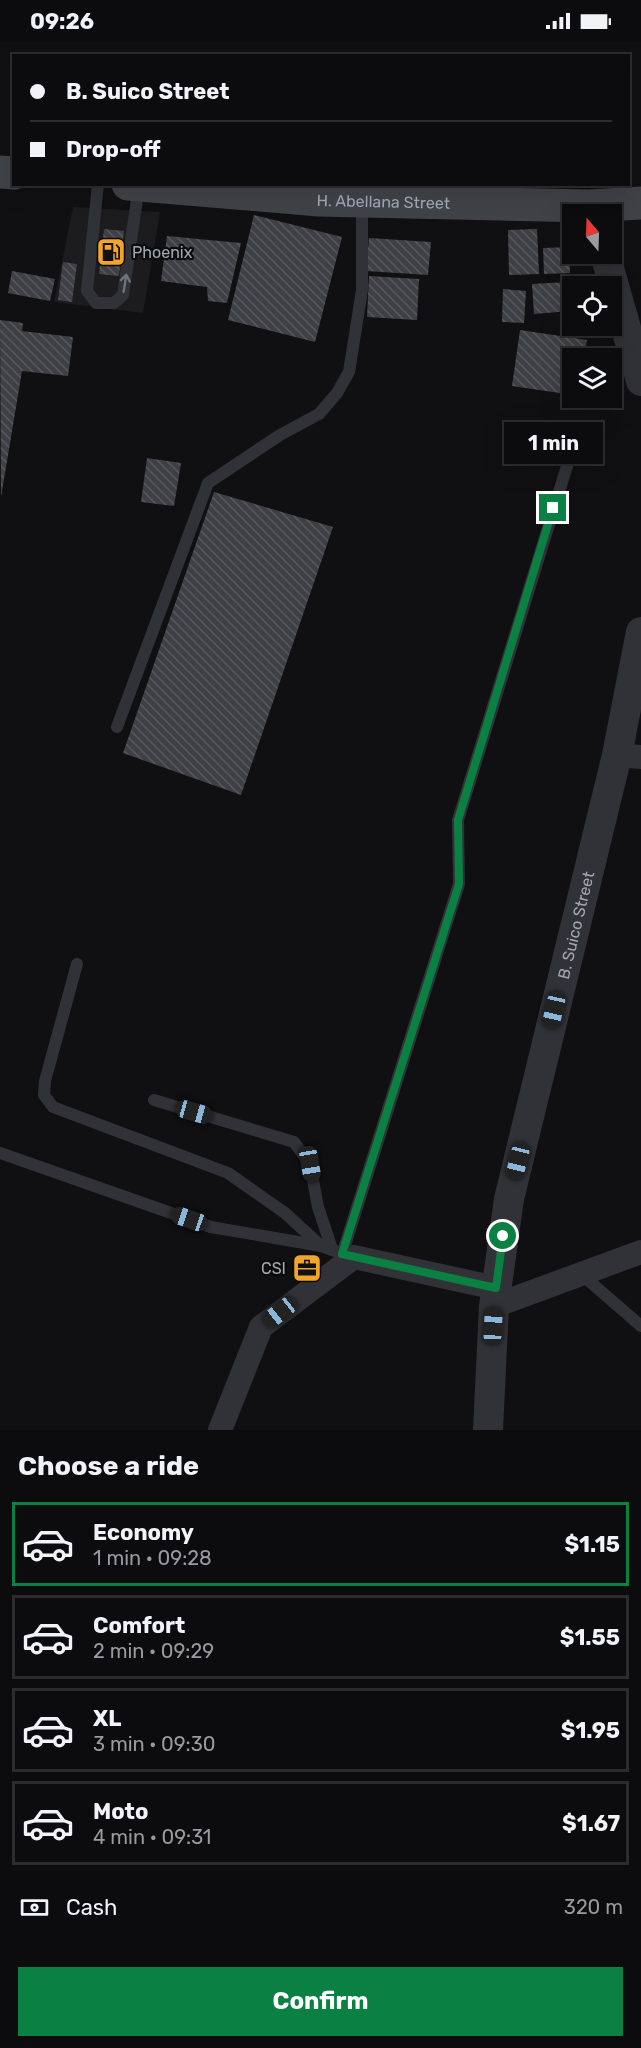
<!DOCTYPE html>
<meta charset="utf-8">
<style>
:root{--surface:#0c0c0e;--page:#1a1a1c;--text:#f1f3f6;--muted:#9a9b9e;--line:#2c2c2e;--accent:#0b8043}
body{margin:0;font-family:Rubik,sans-serif;background:var(--page);color:var(--text);height:100vh;display:flex;flex-direction:column;font-size:22px;white-space:nowrap}
*{box-sizing:border-box;margin:0}
p{font-size:20px;color:var(--muted)}
.icon{flex:none;width:33px;height:33px;fill:none;stroke:currentColor;stroke-width:2;stroke-linecap:round;stroke-linejoin:round}
.map{position:relative;height:1388px;overflow:hidden}
.panel{display:flex;flex-direction:column;background:var(--surface);flex:1}
.panel>*{flex:none}
.guide{position:absolute;left:12px;top:12px;width:618px;height:132px;border-radius:0px;box-shadow:0 6px 24px #0002,0 0 0 2px var(--line);display:grid;align-content:center;height:132px;padding:0 18px;background:var(--surface)}
.needle{width:39px;rotate:341deg}
.fabs{position:absolute;left:562px;top:162px;display:grid;gap:12px}
.fabs a{display:grid;place-items:center;width:60px;height:60px;border-radius:0px;background:var(--surface);box-shadow:0 6px 24px #0002,0 0 0 2px var(--line);font-size:30px}
.end{position:absolute;width:27px;height:27px;margin:-14px;border:8px solid #0b8043;background:#fff;box-shadow:0 0 0 3px #fff}
.from{border-radius:50%}
.bubble{position:absolute;height:42px;border-radius:0px;background:var(--surface);box-shadow:0 6px 24px #0002,0 0 0 2px var(--line);font-size:20px;font-weight:700;line-height:42px;text-align:center}
.car{position:absolute;width:18px;height:36px;margin:-18px -9px;border-radius:8px;box-shadow:0 0 4px 2px #0007;background:linear-gradient(#222 24%,#8ab4d8 0 40%,#222 0 76%,#8ab4d8 0 86%,#222 0)}
.guide b{display:flex;align-items:center;gap:21px;height:57px;font-size:22px}
.guide b+b{border-top:2px solid var(--line)}
.guide i{width:15px;height:15px;background:var(--text)}
ul{padding:0;list-style:none}
li{display:flex;align-items:center;gap:18px;height:84px;margin:0 12px 9px;padding:0 6px;border:3px solid var(--line);border-radius:0px}
li div{flex:1}
li b{display:block;font-size:22px}
li em{font-style:normal;font-weight:700}
li.selected{border-color:var(--accent)}
li>.icon{width:54px;height:54px;stroke-width:1.5}
h2{padding:0 18px;font-size:27px;line-height:72px}
.pay{display:flex;align-items:center;gap:15px;height:66px;padding:0 18px;font-size:22px}
.pay p{margin-inline-start:auto}
.primary-button{display:flex;gap:12px;margin-top:auto;padding:12px 18px}
.primary-button a{flex:1;height:69px;border-radius:0px;background:var(--accent);color:#fff;font-size:24px;font-weight:700;line-height:69px;text-align:center}
.status{display:flex;justify-content:space-between;align-items:center;height:42px;padding:0 30px;background:var(--surface);direction:ltr}
.status svg{height:16px;fill:currentColor}
.map>svg:first-child{display:block}
.built{fill:#1c1c1f}
.building{fill:url(#building-back-hatch)}
.lines{fill:none;stroke-linecap:round;stroke-linejoin:round}
.service{stroke:#313237;stroke-width:12}
.minor{stroke:#313237;stroke-width:24}
.tertiary{stroke:#313237;stroke-width:30}
.secondary{stroke:#3f4247;stroke-width:33}
.oneway{stroke:#6f737b}
.route{stroke:#0b8043;stroke-width:8}
.labels{text-anchor:middle;dominant-baseline:central;stroke-width:4.5;stroke-linejoin:round;paint-order:stroke}
.street-label{font-size:16px;fill:#a1a8b3;stroke:#0b0b0d}
.poi-label{font-size:16px;fill:#a1a8b3;stroke:#0b0b0d;text-anchor:start}
</style>
<div class="status"><b>09:26</b><svg viewBox="0 0 49 12"><path d="M0 12V9h3v3zM5 12V6h3v6zM10 12V3h3v9zM15 12V0h3v12zM26 1h20v11H26zM47 4h2v5h-2z"/></svg></div>
<div class="map">
<svg width="641" height="1388" viewBox="0 0 641 1388">
<defs>
<pattern id="building-back-hatch" width="6" height="6" patternUnits="userSpaceOnUse" patternTransform="scale(1.5)"><rect width="6" height="6" fill="#3f4045"/><path d="M-1 5l2 2M0 0l6 6M5-1l2 2" fill="none" stroke="#58595d"/></pattern>
</defs>
<rect width="100%" height="100%" fill="#101012"/>
<path class="built" d="M73,165L160,170L143,271L54,260Z"/>
<path class="building" d="M254,173L342,195L315,300L228,278Z
M104,187L124,189L119,234L99,232Z
M537,187L539,232L509,233L508,188Z
M167,194L241,201L227,261L208,259L207,245L161,239Z
M369,196L431,200L428,233L366,229Z
M569,205L570,231L544,232L543,206Z
M63,220L77,222L72,260L58,258Z
M12,229L55,237L50,259L8,251Z
M369,234L419,237L417,278L367,275Z
M568,240L570,269L534,272L532,242Z
M503,247L526,249L524,281L502,280Z
M0,278L23,281L22,289L73,295L68,334L22,329L1,455Z
M520,288L587,298L584,316H573V353L512,344Z
M147,416L181,421L174,464L141,460Z
M214,450L333,485L241,753L123,711Z"/>
<g class="lines">
<path class="service" d="M98,142L87,249L96,261H114L123,253L139,144
M117,685L208,441L280,393L319,372L337,351L349,330L362,248V160
M77,922L45,1039L44,1053L53,1065L228,1131L285,1171L321,1204
M154,1058L294,1100L310,1122L318,1165L332,1207
M0,1111L211,1185L321,1204L349,1214
M342,1213L459,842L458,778L579,385
M581,1232L641,1284"/>
<path class="minor" d="M617,713L641,715
M494,1264L641,1210
M220,1388L261,1285L354,1215L496,1246"/>
<g class="tertiary">
<path d="M605,212L641,339"/>
<path id="s1" d="M488,1388L494,1264L509,1157L617,713L641,590"/>
</g>
<g class="secondary">
<path d="M0,130L14,131"/>
<path id="s2" d="M128,142L319,158L589,164L641,161"/>
</g>
</g>
<defs><path id="oneway-shaft" d="M-6 0H5M1.5-3L5.5 0L1.5 3" fill="none" stroke-width="1.6" stroke-linecap="round" stroke-linejoin="round" transform="scale(1.5)"/></defs>
<use class="oneway" href="#oneway-shaft" transform="translate(125 241) rotate(-81)"/>
<g class="lines">
<path class="route" d="M503,1194L496,1246L342,1212L459,842L458,778L553,466"/>
</g>
<defs>
<g id="fuel-square" transform="scale(1.5)"><rect x="-9" y="-9" width="18" height="18" rx="4" fill="#f2a528" stroke="#0b0b0d"/><path d="M-5.5-6h7V0h2V4h1.3V-2.5L3-4.5l.8-.8L6-3V5H2.5V1h-1V6h-7ZM-4.2-4.7v3.2H.2V-4.7Z" fill="#111"/></g>
<g id="office-square" transform="scale(1.5)"><rect x="-9" y="-9" width="18" height="18" rx="4" fill="#f2a528" stroke="#0b0b0d"/><path d="M-6-3h4V-5.5h4V-3h4V5H-6ZM-1-4.5V-3h2v-1.5ZM-6 0V1H6V0Z" fill="#111"/></g>
</defs>
<g fill-rule="evenodd">
<use href="#fuel-square" x="111" y="210"/>
<use href="#office-square" x="307" y="1226"/>
</g>
<g class="labels">
<g class="street-label">
<text stroke="none"><textPath href="#s2" startOffset="256">H. Abellana Street</textPath></text>
<text stroke="none"><textPath href="#s1" startOffset="514">B. Suico Street</textPath></text>
</g>
<g class="poi-label">
<text x="132" y="210">Phoenix</text>
<text x="286" y="1226" text-anchor="end">CSI</text>
</g>
</g>
</svg>
<div class="fabs">
<a><svg class="needle" viewBox="-14 -14 28 28"><path d="M0-13l5 13h-10z" fill="#e53935"/><path d="M0 13l5-13h-10z" fill="#9a9b9e"/></svg></a>
<a><svg class="icon" aria-label="locate" viewBox="0 0 24 24"><circle cx="12" cy="12" r="6"/><path d="M12 2v4M12 18v4M2 12h4M18 12h4"/></svg></a>
<a><svg class="icon" aria-label="layers" viewBox="0 0 24 24"><path d="M12 4l9 5-9 5-9-5zM3 14l9 5 9-5"/></svg></a>
</div>
<i class="end from" style="left:503px;top:1194px"></i>
<i class="end" style="left:553px;top:466px"></i>
<div class="bubble" style="left:504px;top:380px;width:99px">1 min</div>
<i class="car" style="left:554px;top:968px;rotate:193deg"></i>
<i class="car" style="left:194px;top:1070px;rotate:106deg"></i>
<i class="car" style="left:518px;top:1119px;rotate:194deg"></i>
<i class="car" style="left:310px;top:1122px;rotate:170deg"></i>
<i class="car" style="left:189px;top:1177px;rotate:289deg"></i>
<i class="car" style="left:280px;top:1270px;rotate:232deg"></i>
<i class="car" style="left:493px;top:1284px;rotate:3deg"></i>
<div class="guide">
<b><i class="from"></i>B. Suico Street</b>
<b><i></i>Drop-off</b>
</div>
</div>
<section class="panel">
<h2>Choose a ride</h2>
<ul>
<li class="selected"><svg class="icon" aria-label="car" viewBox="0 0 24 24"><path d="M5 17H2v-5l4-1 3-4h7l3 4 3 1v5h-3M9 17h6M6 11h13"/><circle cx="7" cy="17" r="2"/><circle cx="17" cy="17" r="2"/></svg><div><b>Economy</b><p>1 min · 09:28</p></div><em>$1.15</em></li>
<li><svg class="icon" aria-label="car" viewBox="0 0 24 24"><path d="M5 17H2v-5l4-1 3-4h7l3 4 3 1v5h-3M9 17h6M6 11h13"/><circle cx="7" cy="17" r="2"/><circle cx="17" cy="17" r="2"/></svg><div><b>Comfort</b><p>2 min · 09:29</p></div><em>$1.55</em></li>
<li><svg class="icon" aria-label="car" viewBox="0 0 24 24"><path d="M5 17H2v-5l4-1 3-4h7l3 4 3 1v5h-3M9 17h6M6 11h13"/><circle cx="7" cy="17" r="2"/><circle cx="17" cy="17" r="2"/></svg><div><b>XL</b><p>3 min · 09:30</p></div><em>$1.95</em></li>
<li><svg class="icon" aria-label="car" viewBox="0 0 24 24"><path d="M5 17H2v-5l4-1 3-4h7l3 4 3 1v5h-3M9 17h6M6 11h13"/><circle cx="7" cy="17" r="2"/><circle cx="17" cy="17" r="2"/></svg><div><b>Moto</b><p>4 min · 09:31</p></div><em>$1.67</em></li>
</ul>
<div class="pay"><svg class="icon" aria-label="cash" viewBox="0 0 24 24"><path d="M3 7h18v10H3z"/><circle cx="12" cy="12" r="2"/></svg>Cash<p>320 m</p></div>
<div class="primary-button"><a>Confirm</a></div>
</section>
